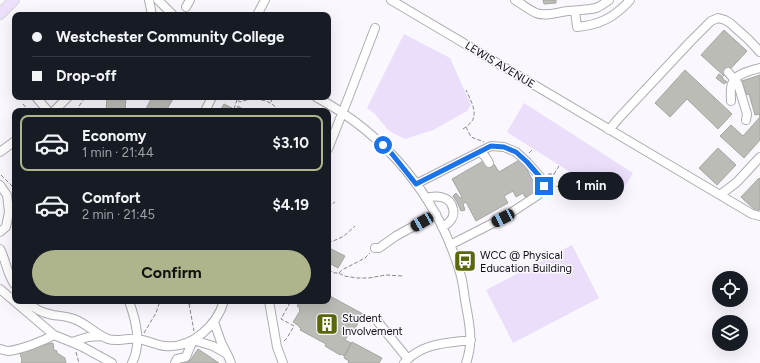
<!DOCTYPE html>
<meta charset="utf-8">
<style>
:root{--surface:#171b24;--page:#242831;--text:#f1f3f6;--muted:#9ea1a6;--line:#363941;--accent:#aeb48c}
body{margin:0;font-family:Figtree,sans-serif;background:var(--page);color:var(--text);height:100vh;display:flex;flex-direction:column;font-size:15px;white-space:nowrap}
*{box-sizing:border-box;margin:0}
p{font-size:13px;color:var(--muted)}
.icon{flex:none;width:22px;height:22px;fill:none;stroke:currentColor;stroke-width:2;stroke-linecap:round;stroke-linejoin:round}
.map{position:relative;flex:1;overflow:hidden}
.panel{position:absolute;left:12px;top:108px;width:319px;height:196px;display:flex;flex-direction:column;background:var(--surface);border-radius:8px;box-shadow:0 4px 16px #0002}
.panel>*{flex:none}
.guide{position:absolute;left:12px;top:12px;width:319px;height:88px;border-radius:8px;box-shadow:0 4px 16px #0002;display:grid;align-content:center;height:88px;padding:0 20px;background:var(--surface)}
.buttons{position:absolute;left:712px;top:271px;display:grid;gap:8px}
.buttons a{display:grid;place-items:center;width:36px;height:36px;border-radius:50%;background:var(--surface);box-shadow:0 4px 16px #0002;font-size:20px}
.end{position:absolute;width:18px;height:18px;margin:-9px;border:5px solid #1a73e8;background:#fff;box-shadow:0 0 0 2px #fff}
.from{border-radius:50%}
.bubble{position:absolute;height:28px;border-radius:14px;background:var(--surface);box-shadow:0 4px 16px #0002;font-size:13px;font-weight:700;line-height:28px;text-align:center}
.car{position:absolute;width:12px;height:24px;margin:-12px -6px;border-radius:5px;box-shadow:0 0 3px 1px #0007;background:linear-gradient(#222 24%,#8ab4d8 0 40%,#222 0 76%,#8ab4d8 0 86%,#222 0)}
.guide b{display:flex;align-items:center;gap:14px;height:38px;font-size:15px}
.guide b+b{border-top:1px solid var(--line)}
.guide i{width:10px;height:10px;background:var(--text)}
ul{padding:7px 0 0;list-style:none}
li{display:flex;align-items:center;gap:12px;height:56px;margin:0 8px 6px;padding:0 12px;border:2px solid transparent;border-radius:8px}
li div{flex:1}
li b{display:block;font-size:15px}
li em{font-style:normal;font-weight:700}
li.selected{border-color:var(--accent)}
li>.icon{width:36px;height:36px;stroke-width:1.5}
.cta{display:flex;gap:8px;margin-top:auto;padding:8px 20px}
.cta a{flex:1;height:46px;border-radius:24px;background:var(--accent);color:#111;font-size:16px;font-weight:700;line-height:46px;text-align:center}
.map>svg:first-child{display:block}
.green{fill:#ebdefb}
.building{fill:#bbbcb6;stroke:#a5a6a0}
.lines{fill:none;stroke-linecap:round;stroke-linejoin:round}
.minor-casing{stroke:#aeacb2;stroke-width:10}
.major-casing{stroke:#d4d4d4;stroke-width:12}
.path{stroke:#89878c;stroke-width:1;stroke-dasharray:4 2;stroke-linecap:butt}
.minor{stroke:#fff;stroke-width:8}
.major{stroke:#ede0fc;stroke-width:10}
.route{stroke:#1a73e8;stroke-width:5}
.labels{text-anchor:middle;dominant-baseline:central;stroke-width:3;stroke-linejoin:round;paint-order:stroke}
.street-label{font-size:11px;fill:#0f0f11;stroke:#faf7fe}
.poi-label{font-size:11px;fill:#0f0f11;stroke:#faf7fe;text-anchor:start}
</style>
<div class="map">
<svg width="760" height="363" viewBox="0 0 760 363">
<rect width="100%" height="100%" fill="#faf7fe"/>
<path class="green" d="M404,34L450,58L471,105L467,111L433,130L405,139L389,131L375,114L367,108Z
M524,103L633,173L616,201L507,132Z
M572,245L599,298L513,343L486,290Z"/>
<path class="building" d="M543,0H556V3L544,4Z
M724,30L747,51L724,76L701,55Z
M685,70L732,114L718,129L687,99L670,117L655,103Z
M719,74L723,77L722,78L727,82L724,84L716,78Z
M760,75V117L759,114L755,115L749,94L746,95L742,81Z
M107,97H126L125,111H106Z
M152,97H174L166,111H145Z
M224,104L236,110L238,106L246,111H220Z
M760,117V140L744,158L720,136L731,125L743,136Z
M718,148L736,165L717,185L699,168Z
M521,159L538,190L533,193L534,195L531,197L530,195L525,197L523,193L516,197L513,191L504,196L508,203L476,221L466,202L463,204L465,210L461,211L457,202L453,196L456,193L460,198L462,197L452,179L485,160L489,167L494,164L499,172Z
M759,178L760,179V209L757,212L741,197Z
M328,248L331,250V249L345,256L338,268L329,263L328,264Z
M328,295L363,314L352,334L350,332L345,340L351,343L344,356L341,354L340,355L325,346L326,344L300,330L301,328L299,327V326L293,322L300,311L299,310L300,308L297,306L300,301H328Z
M352,342L382,358L379,363H348L349,361L344,358Z
M53,343L54,350L57,351V353L65,358L66,363H21L22,360L20,353L23,352V351L48,344Z
M198,349L219,363H177L185,358L190,361Z"/>
<g class="lines">
<g class="minor-casing">
<path id="minor" d="M149,0L152,15
M158,0L173,15
M391,0L720,195L752,214L760,216
M515,0C522,4 529,10 536,13C546,17 558,12 568,11C577,10 587,10 596,8C601,6 605,3 609,0
M186,7L190,0
M575,11L577,27C600,25 615,17 630,0
M257,15L265,0
M728,72L738,84L747,114L746,120
M36,97L48,111
M316,97C387,135 439,198 461,276C463,284 464,292 465,300C469,321 474,342 466,363
M731,101C731,95 730,89 732,84C734,74 752,70 760,68
M54,111L68,97
M205,111L212,97
M609,130L618,119L690,42L711,21L718,18L725,20L730,23L749,40L760,52
M328,149L349,96L375,28
M0,152L15,141
M479,152C485,154 486,158 489,163
M416,184L491,146L504,147L516,152L527,162L541,178L544,186L538,195L503,218L450,245
M0,185L7,195L9,212L6,227L0,232
M720,195L737,182L760,157
M426,198C436,195 451,196 453,209C454,213 453,218 450,221C448,224 445,225 442,227
M375,248H379L396,236L436,214
M0,249C6,260 7,275 15,285
M0,289L54,335L81,346L112,363
M26,301C33,308 42,313 53,315C60,316 66,316 74,319C86,323 95,334 108,339C117,342 126,338 135,339C146,339 155,345 165,346C192,349 217,325 224,301
M129,301C136,321 142,343 132,363
M269,301L277,347L283,363
M214,322L221,342L229,358L231,363
M378,322L408,359
M72,342L88,337L102,336
M0,349C3,350 6,351 9,351C23,349 43,341 54,335
M175,363L177,359L186,357L193,340L213,346L227,354
M404,363C422,343 446,343 471,340"/>
</g>
<g class="major-casing">
<path id="major" d="M0,14L14,0"/>
</g>
<path class="path" d="M233,97L240,102C253,97 270,98 279,111
M271,102L272,97
M23,104L29,111
M234,109L237,100
M76,111L85,97
M466,127L471,137L484,142
M463,129C466,127 470,124 472,121C478,112 470,99 466,90
M529,153L532,150
M548,174H554L559,166
M1,175L15,189
M550,181L554,174
M551,184C561,188 579,196 587,184
M328,207L335,202
M14,226L15,227
M328,243L338,239L344,236L355,226
M328,270L335,273H339L344,276L357,278H369L386,275L403,276
M339,273L342,270L365,258L370,253
M184,301L189,304L206,301
M189,304L194,331
M144,333L156,313L160,301
M284,341L287,338L294,326L281,319L291,301
M76,352L79,363"/>
<use href="#minor" class="minor"/>
<use href="#major" class="major"/>
</g>
<g class="lines">
<path class="route" d="M383,145L392,154L416,184L491,146L504,147L516,152L527,162L541,178L544,186"/>
</g>
<defs>
<g id="bus-square" transform="scale(1.15)"><rect x="-9" y="-9" width="18" height="18" rx="4" fill="#5c670a" stroke="#faf7fe"/><path d="M-5-6H5V4H4V6H2V4H-2V6H-4V4H-5ZM-3.5-4V0h7V-4ZM-3.5 1.2v1.5H-2V1.2ZM2 1.2v1.5H3.5V1.2Z" fill="#fff"/></g>
<g id="building-square" transform="scale(1.15)"><rect x="-9" y="-9" width="18" height="18" rx="4" fill="#5c670a" stroke="#faf7fe"/><path d="M-4-6H4V6H1V3H-1V6H-4ZM-2.5-4.3h1.7v1.8h-1.7ZM.8-4.3h1.7v1.8H.8ZM-2.5-1h1.7V.8h-1.7ZM.8-1h1.7V.8H.8Z" fill="#fff"/></g>
</defs>
<g fill-rule="evenodd">
<use href="#bus-square" x="465" y="261"/>
<use href="#building-square" x="327" y="324"/>
</g>
<g class="labels">
<g class="street-label">
<text transform="translate(500 65) rotate(31)">LEWIS AVENUE</text>
</g>
<g class="poi-label">
<text x="480" y="255">WCC @ Physical<tspan x="480" dy="13">Education Building</tspan></text>
<text x="342" y="318">Student<tspan x="342" dy="13">Involvement</tspan></text>
</g>
</g>
</svg>
<div class="buttons">
<a><svg class="icon" aria-label="locate" viewBox="0 0 24 24"><circle cx="12" cy="12" r="6"/><path d="M12 2v4M12 18v4M2 12h4M18 12h4"/></svg></a>
<a><svg class="icon" aria-label="layers" viewBox="0 0 24 24"><path d="M12 4l9 5-9 5-9-5zM3 14l9 5 9-5"/></svg></a>
</div>
<i class="end from" style="left:383px;top:145px"></i>
<i class="end" style="left:544px;top:186px"></i>
<div class="bubble" style="left:558px;top:172px;width:66px">1 min</div>
<i class="car" style="left:503px;top:218px;rotate:243deg"></i>
<i class="car" style="left:422px;top:222px;rotate:240deg"></i>
<div class="guide">
<b><i class="from"></i>Westchester Community College</b>
<b><i></i>Drop-off</b>
</div>
<section class="panel">
<ul>
<li class="selected"><svg class="icon" aria-label="car" viewBox="0 0 24 24"><path d="M5 17H2v-5l4-1 3-4h7l3 4 3 1v5h-3M9 17h6M6 11h13"/><circle cx="7" cy="17" r="2"/><circle cx="17" cy="17" r="2"/></svg><div><b>Economy</b><p>1 min · 21:44</p></div><em>$3.10</em></li>
<li><svg class="icon" aria-label="car" viewBox="0 0 24 24"><path d="M5 17H2v-5l4-1 3-4h7l3 4 3 1v5h-3M9 17h6M6 11h13"/><circle cx="7" cy="17" r="2"/><circle cx="17" cy="17" r="2"/></svg><div><b>Comfort</b><p>2 min · 21:45</p></div><em>$4.19</em></li>
</ul>
<div class="cta"><a>Confirm</a></div>
</section>
</div>
